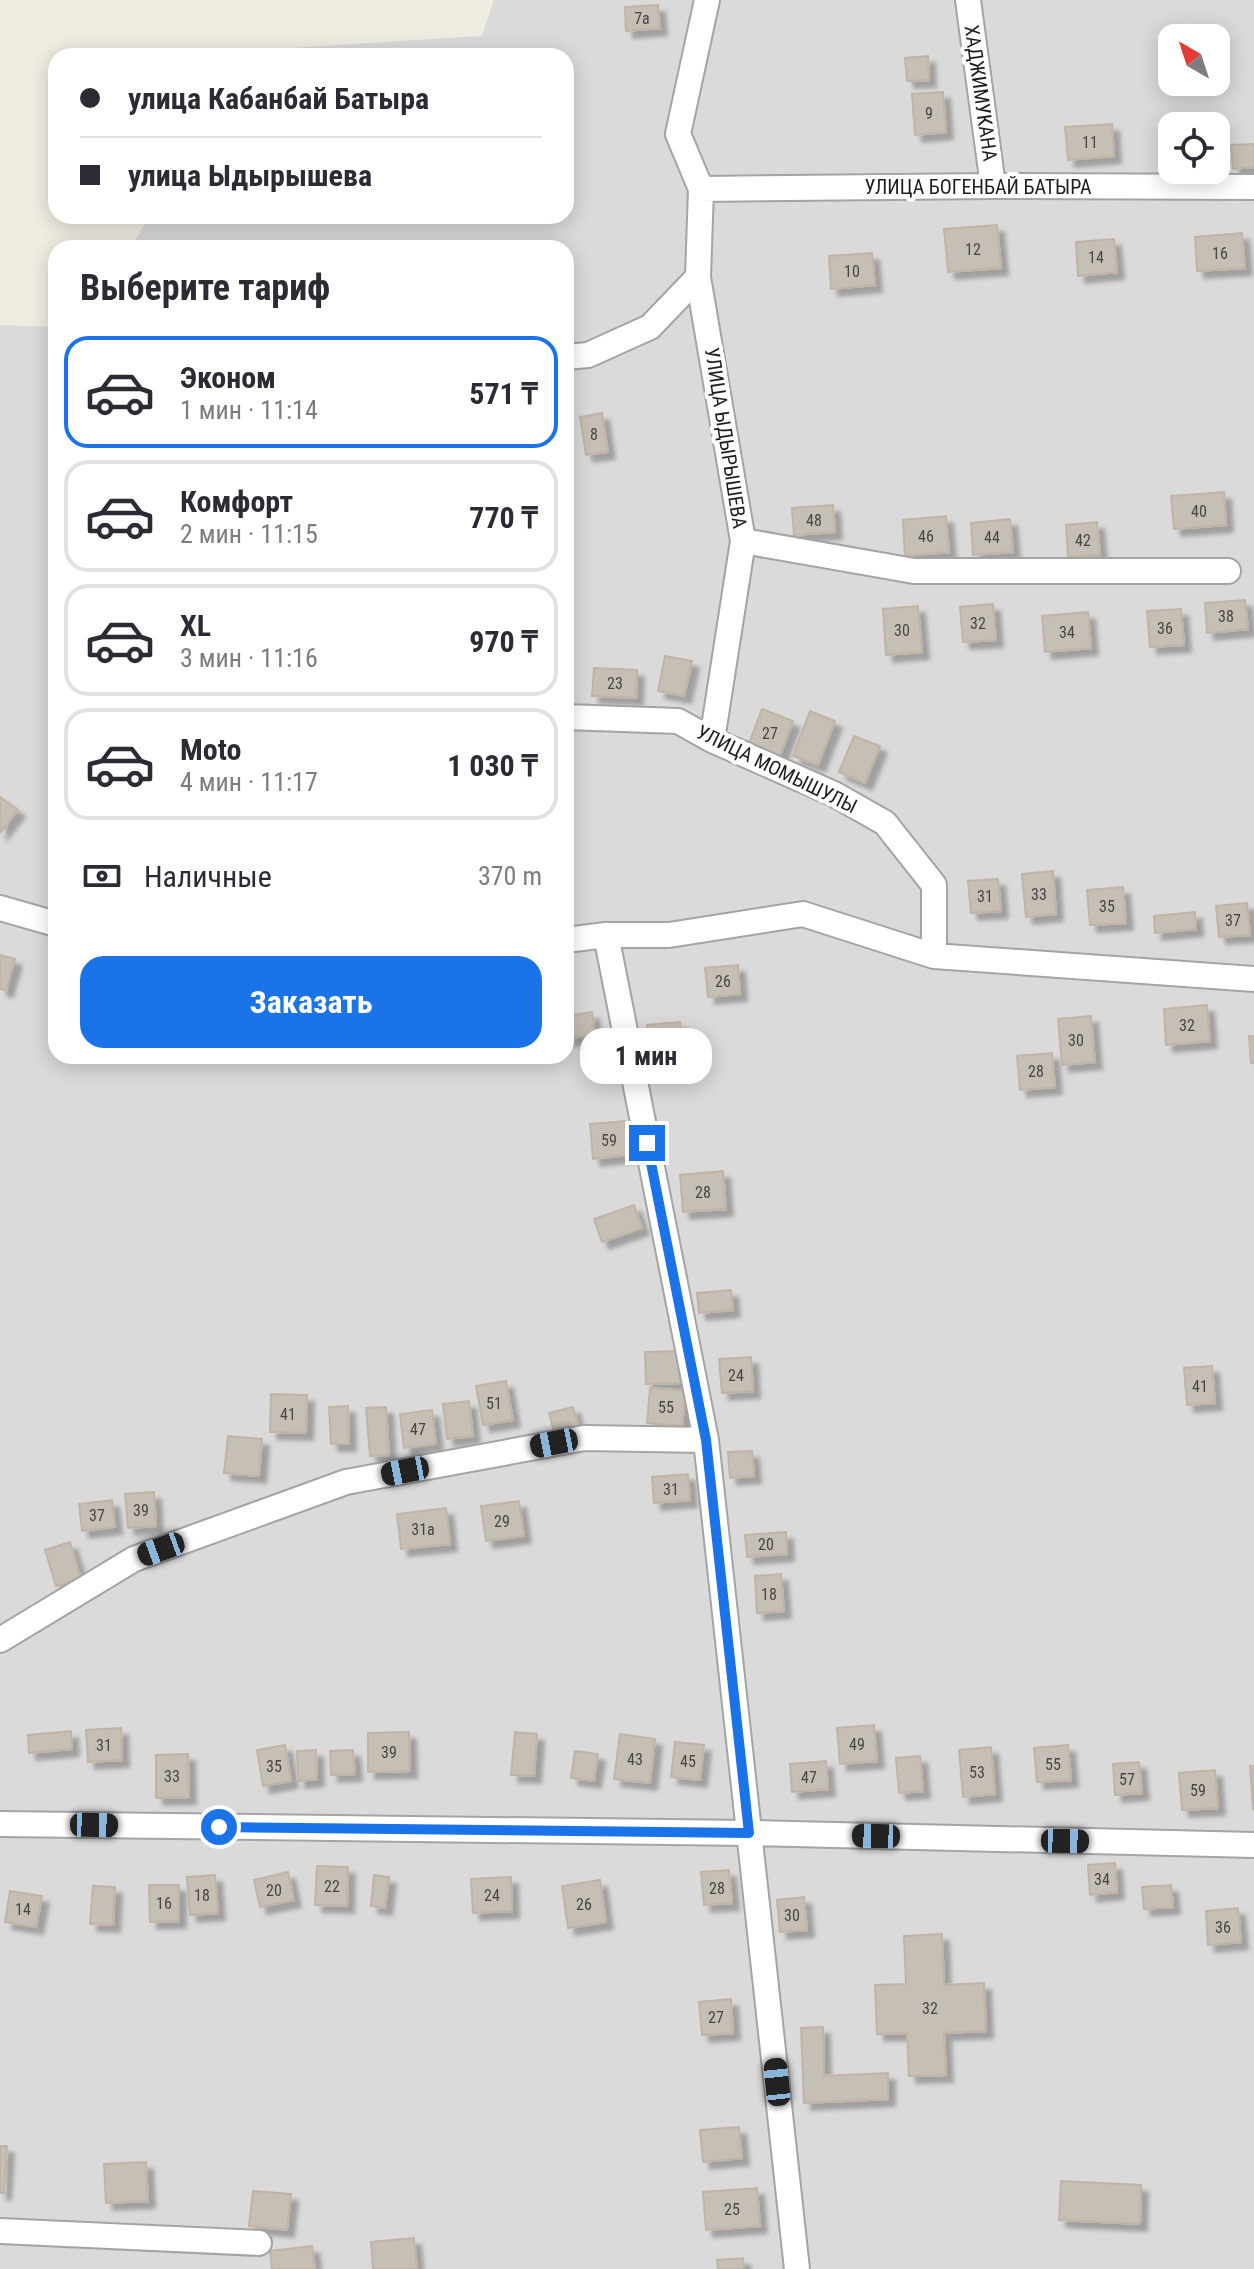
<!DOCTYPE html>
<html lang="ru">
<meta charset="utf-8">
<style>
:root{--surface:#fff;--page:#f2f2f3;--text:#2b2b33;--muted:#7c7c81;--line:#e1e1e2;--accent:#1a73e8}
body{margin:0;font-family:"Roboto Condensed",sans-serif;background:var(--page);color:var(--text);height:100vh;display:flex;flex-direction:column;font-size:30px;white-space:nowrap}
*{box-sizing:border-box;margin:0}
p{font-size:26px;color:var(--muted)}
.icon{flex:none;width:44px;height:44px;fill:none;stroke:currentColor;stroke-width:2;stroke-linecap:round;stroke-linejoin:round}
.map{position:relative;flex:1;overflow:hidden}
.drawer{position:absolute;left:48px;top:240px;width:526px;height:824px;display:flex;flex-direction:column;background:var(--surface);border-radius:24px;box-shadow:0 4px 20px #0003}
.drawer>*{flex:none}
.hud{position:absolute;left:48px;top:48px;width:526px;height:176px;border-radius:24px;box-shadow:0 4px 20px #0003;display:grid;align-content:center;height:176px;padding:0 32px;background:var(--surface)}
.needle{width:52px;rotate:321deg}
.controls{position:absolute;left:1158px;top:24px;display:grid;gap:16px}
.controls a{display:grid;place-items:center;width:72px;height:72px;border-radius:16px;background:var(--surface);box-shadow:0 4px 20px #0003;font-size:40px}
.end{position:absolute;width:36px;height:36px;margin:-18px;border:10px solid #1a73e8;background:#fff;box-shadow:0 0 0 4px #fff}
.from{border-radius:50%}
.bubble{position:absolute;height:56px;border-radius:24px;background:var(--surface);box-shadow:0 4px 20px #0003;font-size:26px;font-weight:700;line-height:56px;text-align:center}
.car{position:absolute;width:24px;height:48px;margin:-24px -12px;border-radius:10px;box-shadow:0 0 6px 2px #0007;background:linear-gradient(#222 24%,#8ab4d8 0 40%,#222 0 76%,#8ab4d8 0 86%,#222 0)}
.hud b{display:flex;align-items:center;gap:28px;height:76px;font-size:30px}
.hud b+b{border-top:2px solid var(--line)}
.hud i{width:20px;height:20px;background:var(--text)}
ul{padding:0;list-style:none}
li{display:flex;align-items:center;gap:24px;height:112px;margin:0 16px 12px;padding:0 16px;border:4px solid var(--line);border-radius:24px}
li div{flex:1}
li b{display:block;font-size:30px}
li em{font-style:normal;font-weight:700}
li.active{border-color:var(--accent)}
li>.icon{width:72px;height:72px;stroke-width:1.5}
h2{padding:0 32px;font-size:36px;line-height:96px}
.pay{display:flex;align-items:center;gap:20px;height:88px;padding:0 32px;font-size:30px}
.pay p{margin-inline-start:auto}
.button{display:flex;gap:16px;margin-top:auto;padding:16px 32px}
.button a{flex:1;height:92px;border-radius:24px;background:var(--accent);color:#fff;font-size:32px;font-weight:700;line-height:92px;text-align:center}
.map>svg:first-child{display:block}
.residential{fill:#dbdada;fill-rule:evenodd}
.building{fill:#c6bfb5;stroke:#c1b4a4;stroke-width:2;filter:url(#shadow)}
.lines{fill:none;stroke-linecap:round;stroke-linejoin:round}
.street-casing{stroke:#a4a4a4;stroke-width:28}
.street{stroke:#fff;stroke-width:24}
.route{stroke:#1a73e8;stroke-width:10}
.labels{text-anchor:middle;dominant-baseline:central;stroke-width:8;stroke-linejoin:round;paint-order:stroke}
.number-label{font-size:16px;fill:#474643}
.street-label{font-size:20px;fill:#1d1d1d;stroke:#fff}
</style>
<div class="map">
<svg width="1254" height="2269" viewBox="0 0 1254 2269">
<defs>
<filter id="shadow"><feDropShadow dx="7" dy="7" stdDeviation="2" flood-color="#0004"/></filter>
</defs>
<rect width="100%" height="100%" fill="#efece2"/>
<path class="residential" d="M494,0H1254V2269H0V325L56,327V1056H566V248H131L149,216H566V56H239L242,51L482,36ZM1172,38H1216V82H1172ZM1172,126H1216V170H1172Z"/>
<path class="building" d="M658,5L660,28L626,31L625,7Z
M928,56L929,80L907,81L905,58Z
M943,92L946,132L915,135L912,94Z
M1112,124L1114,156L1068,160L1065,127Z
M1254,144V167L1233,169L1231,145Z
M997,225L1001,268L948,272L944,229Z
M1242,233L1245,268L1197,271L1195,237Z
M1114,239L1117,272L1078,276L1076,242Z
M872,253L875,285L831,289L829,256Z
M602,413L608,452L586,455L580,417Z
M1224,492L1226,525L1174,529L1171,496Z
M833,505L835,532L794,535L792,508Z
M946,516L949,552L905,556L903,520Z
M1010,519L1013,552L973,555L971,523Z
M1097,522L1100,555L1068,557L1066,525Z
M1245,600L1248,629L1207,633L1205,603Z
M993,604L996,640L963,642L960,607Z
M918,606L922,652L886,655L883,609Z
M1181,609L1184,645L1150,647L1147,611Z
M1088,612L1091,648L1045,652L1042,616Z
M56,637V659L50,657Z
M665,656L692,661L684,696L658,691Z
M594,668L637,670L636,698L592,696Z
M762,709L793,721L779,758L748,746Z
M810,711L835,721L818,765L793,756Z
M854,736L880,746L865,783L839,772Z
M0,797L18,810L0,833Z
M1053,871L1056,914L1026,917L1022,874Z
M998,879L1001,911L971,913L968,881Z
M1123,887L1126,923L1090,925L1087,890Z
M1247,903L1250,935L1219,937L1216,906Z
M1195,912L1196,929L1155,933L1154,916Z
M0,955L15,959L6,990L0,989Z
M738,965L740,994L708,997L705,968Z
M1207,1005L1210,1041L1166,1045L1164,1009Z
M592,1012L595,1034L567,1039L566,1016Z
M1091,1016L1095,1062L1062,1065L1058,1019Z
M680,1022L683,1057L650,1059L647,1025Z
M1249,1036H1254V1063H1251Z
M1052,1053L1055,1087L1020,1090L1017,1056Z
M625,1121L628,1155L593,1159L590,1124Z
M723,1171L726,1209L683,1212L680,1175Z
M634,1205L642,1228L602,1242L594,1219Z
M731,1290L733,1310L699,1313L697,1293Z
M679,1351L680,1383L646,1384L645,1352Z
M751,1357L753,1391L722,1393L719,1359Z
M1212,1366L1215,1403L1187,1405L1184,1368Z
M506,1381L513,1420L483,1425L476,1386Z
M650,1388L686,1391L682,1426L647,1423Z
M271,1394L307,1395L306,1433L270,1432Z
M469,1401L473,1436L447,1439L443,1404Z
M348,1406L349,1444H331L329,1407Z
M386,1407L389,1455L370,1456L366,1408Z
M573,1407L578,1425L554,1432L549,1413Z
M432,1410L436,1444L404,1448L400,1414Z
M228,1436L262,1439L259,1476L224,1473Z
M752,1451L754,1476L730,1478L728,1452Z
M688,1474L690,1500L654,1503L652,1477Z
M154,1492L156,1526L128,1528L125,1494Z
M112,1500L115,1527L82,1531L79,1504Z
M519,1501L524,1536L486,1541L481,1506Z
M446,1508L450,1544L401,1549L397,1514Z
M786,1532L787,1554L747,1557L745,1535Z
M70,1542L81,1579L56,1586L45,1550Z
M781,1574L784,1611L757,1613L755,1576Z
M874,1725L877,1761L840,1764L837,1728Z
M121,1728L122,1760L88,1762L86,1730Z
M71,1731L72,1749L29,1753L28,1735Z
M409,1732L410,1771L368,1772V1733Z
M515,1732L537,1734L534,1776L511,1775Z
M620,1734L655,1739L650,1783L614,1779Z
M675,1742L704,1745L700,1780L671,1777Z
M285,1745L291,1781L263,1786L257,1750Z
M1068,1745L1071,1780L1037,1782L1034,1748Z
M991,1747L995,1794L963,1797L959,1750Z
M316,1750L317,1779L298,1781L297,1751Z
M353,1750L355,1774L331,1775L330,1751Z
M575,1751L598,1754L594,1781L571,1778Z
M188,1754L189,1797L156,1798V1755Z
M920,1756L923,1791L899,1793L896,1758Z
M826,1761L828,1789L792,1792L790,1764Z
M1139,1762L1142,1793L1115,1795L1113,1764Z
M1250,1766H1254V1809H1253Z
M1215,1770L1218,1808L1182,1810L1179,1773Z
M1115,1863L1117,1892L1090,1895L1088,1865Z
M317,1866L348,1867L347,1906L315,1905Z
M729,1870L732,1903L704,1905L701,1872Z
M288,1872L294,1900L260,1907L254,1880Z
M215,1875L218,1913L190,1915L187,1877Z
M374,1875L389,1877L385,1908L371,1906Z
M511,1877L512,1911L473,1913L471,1879Z
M600,1880L606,1922L568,1928L562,1886Z
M149,1885H179V1921L150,1922Z
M1171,1885L1173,1907L1144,1909L1142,1887Z
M93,1886L115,1887L113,1925L90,1924Z
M10,1891L42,1896L36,1927L5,1922Z
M804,1897L807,1930L780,1932L777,1900Z
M1238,1908L1241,1942L1208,1945L1206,1911Z
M942,1934L944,1985L984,1983L986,2031L944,2033L946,2075L909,2076L907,2033L877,2034L875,1985L906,1984L904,1936Z
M731,1999L733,2033L702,2035L699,2002Z
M823,2027L824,2076L888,2073V2099L804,2103L801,2028Z
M739,2127L742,2158L703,2162L700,2130Z
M0,2146H7L4,2193H0Z
M146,2162L148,2201L106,2203L104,2164Z
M1061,2181L1141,2185L1140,2224L1059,2220Z
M757,2188L760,2226L706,2230L703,2192Z
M253,2191L291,2194L287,2230L249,2226Z
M414,2238L417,2269H373L371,2242Z
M312,2246L315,2269H272L270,2251Z
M743,2258L744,2269H718L717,2260Z"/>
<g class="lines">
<g class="street-casing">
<path id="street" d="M707,0L678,134L701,189L698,277L743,541L914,571H1228
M968,0L993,186
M701,189L993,186L1254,187
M566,357L588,355L650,327L698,277
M566,717L678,721L712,740L834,794L885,823L934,885V956
M712,740L743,541
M0,908L56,924
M606,935L706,1440L797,2269
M566,940L606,935H669L803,914L934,956L1254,979
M0,1640L134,1559L346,1482L584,1438L706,1440
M0,1824L749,1833L1254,1845
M0,2231L259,2243"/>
</g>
<use href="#street" class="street"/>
</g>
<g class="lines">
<path class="route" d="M219,1827L749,1833L706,1440L647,1143"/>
</g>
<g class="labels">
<g class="number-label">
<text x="642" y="18">7а</text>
<text x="929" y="113">9</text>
<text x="1090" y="142">11</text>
<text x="973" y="249">12</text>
<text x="1220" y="253">16</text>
<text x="1096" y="257">14</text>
<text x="852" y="271">10</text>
<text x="594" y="434">8</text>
<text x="1199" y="511">40</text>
<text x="814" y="520">48</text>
<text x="926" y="536">46</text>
<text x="992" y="537">44</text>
<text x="1083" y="540">42</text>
<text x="1226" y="616">38</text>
<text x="978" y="623">32</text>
<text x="1165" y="628">36</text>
<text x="902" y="630">30</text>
<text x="1067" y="632">34</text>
<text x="615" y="683">23</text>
<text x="770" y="733">27</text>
<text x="1039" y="894">33</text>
<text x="985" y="896">31</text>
<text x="1107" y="906">35</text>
<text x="1233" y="920">37</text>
<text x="723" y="981">26</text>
<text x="1187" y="1025">32</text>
<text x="1076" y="1040">30</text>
<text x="1036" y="1071">28</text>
<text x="609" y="1140">59</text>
<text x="703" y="1192">28</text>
<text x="736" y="1375">24</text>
<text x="1200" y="1386">41</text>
<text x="494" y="1403">51</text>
<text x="666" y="1407">55</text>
<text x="288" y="1414">41</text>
<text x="418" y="1429">47</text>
<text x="671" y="1489">31</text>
<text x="141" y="1510">39</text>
<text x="97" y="1515">37</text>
<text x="502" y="1521">29</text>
<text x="423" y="1529">31а</text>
<text x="766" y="1544">20</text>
<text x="769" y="1594">18</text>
<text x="857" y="1744">49</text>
<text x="104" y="1745">31</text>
<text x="389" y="1752">39</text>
<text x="635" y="1759">43</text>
<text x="688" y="1761">45</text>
<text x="1053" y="1764">55</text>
<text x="274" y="1766">35</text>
<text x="977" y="1772">53</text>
<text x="172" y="1776">33</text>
<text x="809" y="1777">47</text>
<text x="1127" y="1779">57</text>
<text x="1198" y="1790">59</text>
<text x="1102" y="1879">34</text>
<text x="332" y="1886">22</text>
<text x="717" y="1888">28</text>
<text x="274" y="1890">20</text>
<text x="202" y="1895">18</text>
<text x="492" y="1895">24</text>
<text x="164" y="1903">16</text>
<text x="584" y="1904">26</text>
<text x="23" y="1909">14</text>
<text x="792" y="1915">30</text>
<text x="1223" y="1927">36</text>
<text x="930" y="2008">32</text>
<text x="716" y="2017">27</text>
<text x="732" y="2209">25</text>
</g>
<g class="street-label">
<text transform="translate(981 93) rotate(82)">ХАДЖИМУКАНА</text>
<text x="978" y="187">УЛИЦА БОГЕНБАЙ БАТЫРА</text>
<text transform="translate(726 438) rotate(81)">УЛИЦА ЫДЫРЫШЕВА</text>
<text transform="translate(777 769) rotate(26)">УЛИЦА МОМЫШУЛЫ</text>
</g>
</g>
</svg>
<div class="controls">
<a><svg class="needle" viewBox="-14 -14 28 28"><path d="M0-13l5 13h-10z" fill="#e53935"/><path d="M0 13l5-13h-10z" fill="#7c7c81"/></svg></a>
<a><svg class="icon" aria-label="locate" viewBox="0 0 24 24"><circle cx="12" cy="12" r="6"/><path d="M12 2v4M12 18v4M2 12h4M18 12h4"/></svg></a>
</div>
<i class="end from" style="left:219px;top:1827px"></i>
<i class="end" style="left:647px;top:1143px"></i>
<div class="bubble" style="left:580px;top:1028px;width:132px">1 мин</div>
<i class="car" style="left:554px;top:1443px;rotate:259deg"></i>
<i class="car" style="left:405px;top:1471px;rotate:259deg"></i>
<i class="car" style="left:161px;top:1549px;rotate:250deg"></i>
<i class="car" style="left:94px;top:1825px;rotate:91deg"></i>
<i class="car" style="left:876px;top:1836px;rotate:271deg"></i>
<i class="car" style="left:1065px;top:1841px;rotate:91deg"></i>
<i class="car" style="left:777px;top:2082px;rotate:354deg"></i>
<div class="hud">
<b><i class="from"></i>улица Кабанбай Батыра</b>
<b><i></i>улица Ыдырышева</b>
</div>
<section class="drawer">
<h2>Выберите тариф</h2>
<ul>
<li class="active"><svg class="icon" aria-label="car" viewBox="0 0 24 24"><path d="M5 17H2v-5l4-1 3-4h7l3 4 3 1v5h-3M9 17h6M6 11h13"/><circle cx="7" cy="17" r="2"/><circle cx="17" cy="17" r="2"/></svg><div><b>Эконом</b><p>1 мин · 11:14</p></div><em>571 ₸</em></li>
<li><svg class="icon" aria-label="car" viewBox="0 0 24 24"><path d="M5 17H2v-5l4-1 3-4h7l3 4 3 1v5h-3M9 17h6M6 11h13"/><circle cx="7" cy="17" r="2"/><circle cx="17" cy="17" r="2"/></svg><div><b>Комфорт</b><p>2 мин · 11:15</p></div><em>770 ₸</em></li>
<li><svg class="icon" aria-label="car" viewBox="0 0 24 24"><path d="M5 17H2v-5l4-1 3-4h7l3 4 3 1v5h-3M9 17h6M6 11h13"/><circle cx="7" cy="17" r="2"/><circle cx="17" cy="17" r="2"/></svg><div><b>XL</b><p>3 мин · 11:16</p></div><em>970 ₸</em></li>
<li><svg class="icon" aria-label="car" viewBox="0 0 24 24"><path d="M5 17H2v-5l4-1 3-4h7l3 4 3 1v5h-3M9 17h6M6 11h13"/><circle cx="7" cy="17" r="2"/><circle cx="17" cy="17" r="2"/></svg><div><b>Moto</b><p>4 мин · 11:17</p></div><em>1 030 ₸</em></li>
</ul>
<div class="pay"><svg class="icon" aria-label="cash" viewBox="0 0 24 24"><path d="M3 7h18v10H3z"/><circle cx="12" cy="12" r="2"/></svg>Наличные<p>370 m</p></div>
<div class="button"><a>Заказать</a></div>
</section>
</div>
